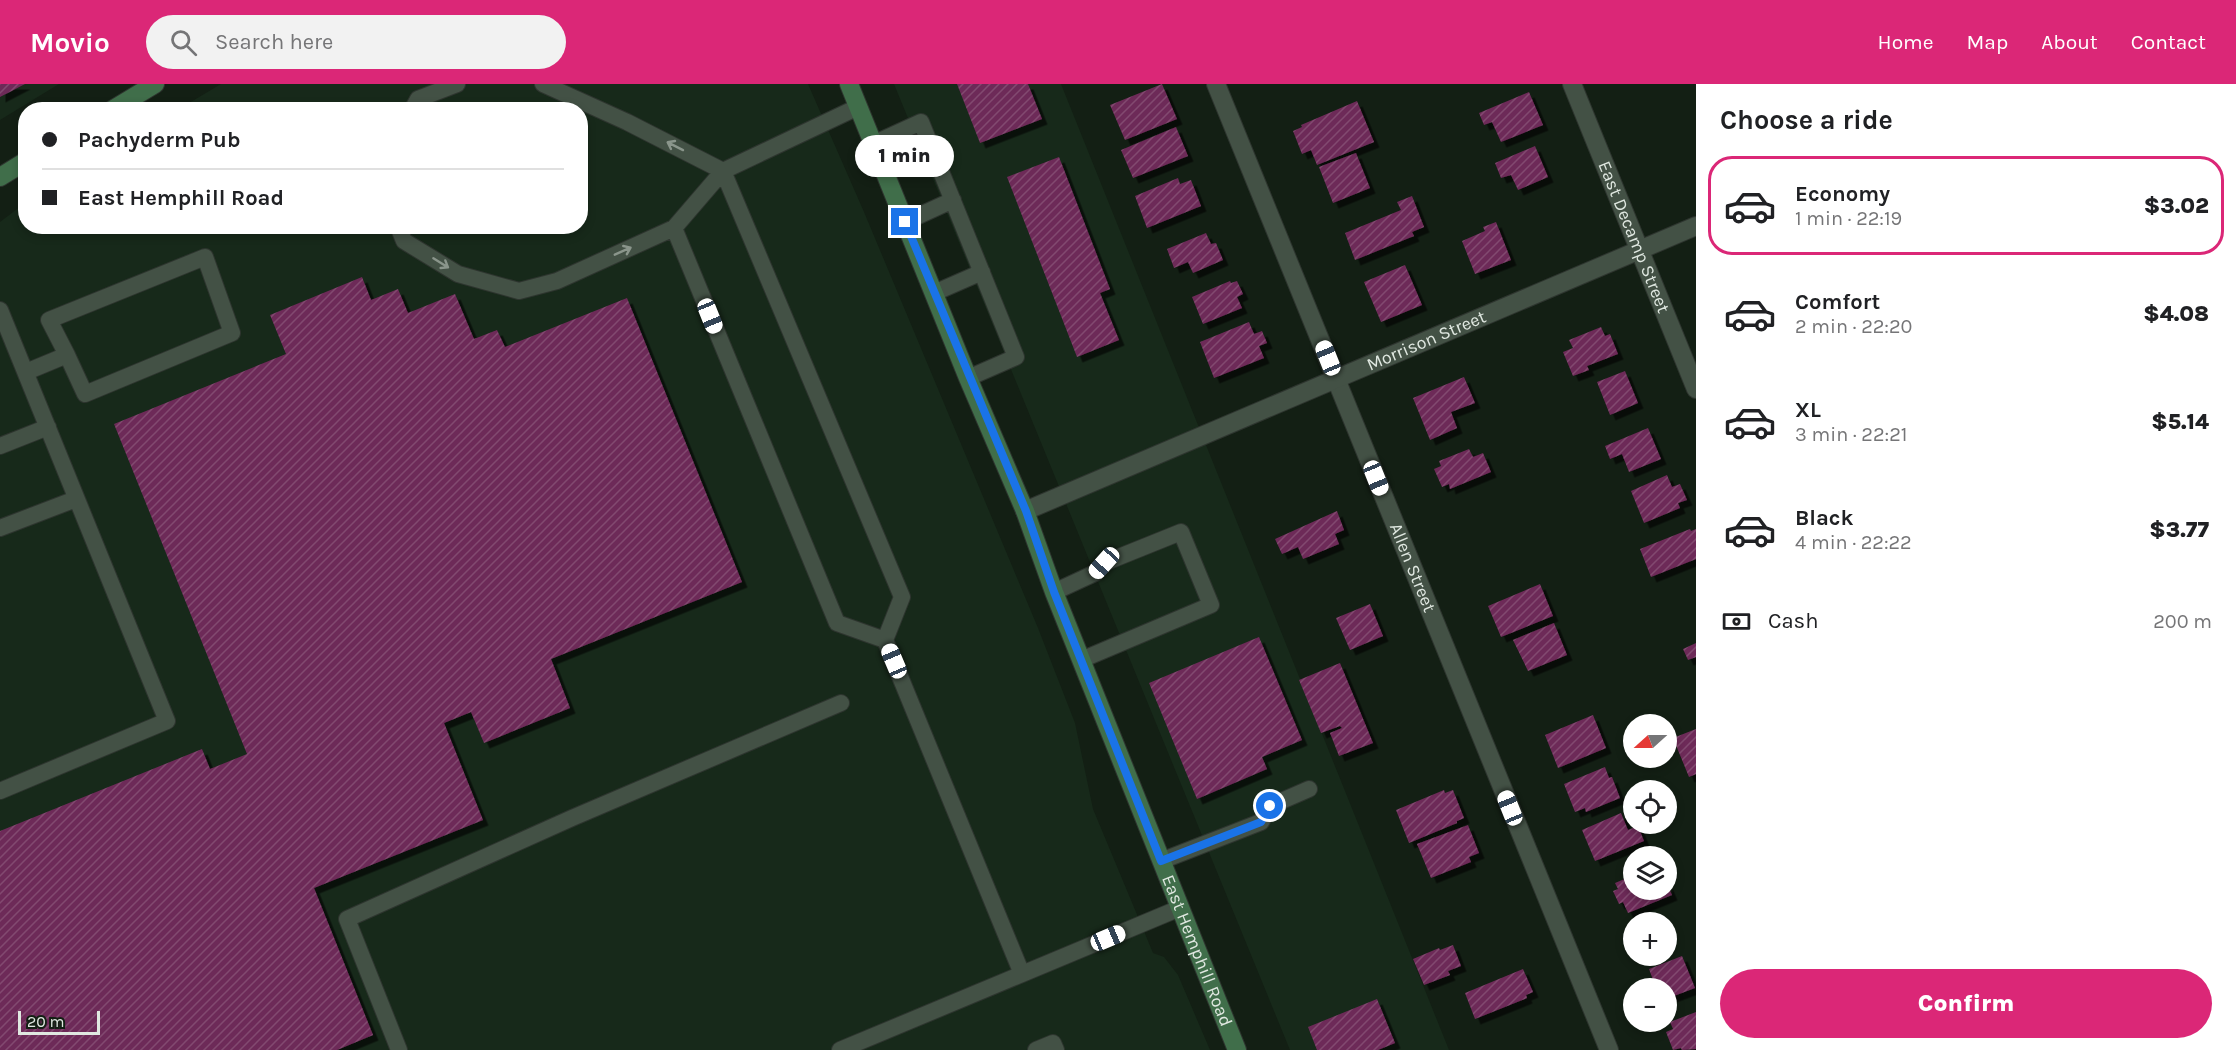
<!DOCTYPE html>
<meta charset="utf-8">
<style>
:root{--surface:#fff;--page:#f2f2f2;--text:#202124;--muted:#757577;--line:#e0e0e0;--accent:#db2777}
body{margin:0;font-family:Karla,sans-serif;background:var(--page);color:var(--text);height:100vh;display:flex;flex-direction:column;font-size:22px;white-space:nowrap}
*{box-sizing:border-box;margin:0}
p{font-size:20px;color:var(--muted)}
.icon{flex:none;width:33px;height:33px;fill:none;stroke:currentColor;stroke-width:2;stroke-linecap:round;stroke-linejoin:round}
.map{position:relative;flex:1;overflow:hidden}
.drawer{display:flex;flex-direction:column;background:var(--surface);width:540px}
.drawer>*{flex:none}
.hud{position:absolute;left:18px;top:18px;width:570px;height:132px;border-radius:24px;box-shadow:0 3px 9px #0003;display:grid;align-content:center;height:132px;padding:0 24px;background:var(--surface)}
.needle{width:39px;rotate:249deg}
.tools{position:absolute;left:1623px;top:630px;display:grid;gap:12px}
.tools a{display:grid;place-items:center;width:54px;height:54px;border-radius:50%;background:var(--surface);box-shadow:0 3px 9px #0003;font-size:30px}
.scale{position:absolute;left:18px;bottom:15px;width:82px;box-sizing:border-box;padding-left:6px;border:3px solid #e0e8e1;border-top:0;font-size:16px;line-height:21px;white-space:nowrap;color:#e0e8e1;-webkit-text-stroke:4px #131f14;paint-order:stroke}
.end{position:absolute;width:27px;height:27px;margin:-14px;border:8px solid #1a73e8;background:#fff;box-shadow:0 0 0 3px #fff}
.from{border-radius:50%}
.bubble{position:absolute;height:42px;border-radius:21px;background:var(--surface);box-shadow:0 3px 9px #0003;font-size:20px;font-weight:800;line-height:42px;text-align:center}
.car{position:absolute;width:18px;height:36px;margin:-18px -9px;border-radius:8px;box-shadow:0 0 4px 2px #0007;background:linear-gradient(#fff 24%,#345 0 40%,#fff 0 76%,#345 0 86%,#fff 0)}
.hud b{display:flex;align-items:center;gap:21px;height:57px;font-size:22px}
.hud b+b{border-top:2px solid var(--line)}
.hud i{width:15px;height:15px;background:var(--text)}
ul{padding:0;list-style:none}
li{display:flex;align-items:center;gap:18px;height:99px;margin:0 12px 9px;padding:0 12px;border:3px solid transparent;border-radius:24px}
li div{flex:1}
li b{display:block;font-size:22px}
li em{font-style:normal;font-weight:800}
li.current{border-color:var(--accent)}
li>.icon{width:54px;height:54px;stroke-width:1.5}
h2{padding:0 24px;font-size:27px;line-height:72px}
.pay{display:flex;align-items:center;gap:15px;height:66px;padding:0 24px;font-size:22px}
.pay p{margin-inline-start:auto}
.cta{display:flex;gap:12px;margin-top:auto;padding:12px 24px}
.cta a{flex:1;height:69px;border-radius:36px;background:var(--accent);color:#fff;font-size:24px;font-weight:800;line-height:69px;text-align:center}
header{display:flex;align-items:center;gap:36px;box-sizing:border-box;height:84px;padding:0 30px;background:var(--accent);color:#fff}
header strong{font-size:28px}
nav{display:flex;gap:33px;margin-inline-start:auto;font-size:21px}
.search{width:420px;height:54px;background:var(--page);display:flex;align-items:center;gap:15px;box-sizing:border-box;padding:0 21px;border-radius:33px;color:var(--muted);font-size:22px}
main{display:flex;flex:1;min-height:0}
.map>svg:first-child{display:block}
.built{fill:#17291a}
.building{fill:url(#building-hatch);filter:url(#shadow)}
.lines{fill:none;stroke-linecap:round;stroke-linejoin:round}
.lane-casing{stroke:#2e352f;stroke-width:18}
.street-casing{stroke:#2e352f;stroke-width:20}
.secondary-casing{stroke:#2e352f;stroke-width:20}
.lane{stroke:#435145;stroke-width:16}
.street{stroke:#435145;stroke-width:18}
.secondary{stroke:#406e4a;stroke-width:18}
.oneway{stroke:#8a958b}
.route{stroke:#1a73e8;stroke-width:8}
.labels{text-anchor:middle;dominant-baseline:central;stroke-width:5;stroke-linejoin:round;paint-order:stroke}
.street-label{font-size:18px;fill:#e0e8e1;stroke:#131f14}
</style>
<header>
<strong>Movio</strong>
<div class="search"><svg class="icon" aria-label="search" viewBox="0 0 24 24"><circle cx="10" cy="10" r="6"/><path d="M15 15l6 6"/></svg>Search here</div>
<nav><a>Home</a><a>Map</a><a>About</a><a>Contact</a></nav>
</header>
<main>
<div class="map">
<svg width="1696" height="966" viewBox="0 0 1696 966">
<defs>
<pattern id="building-hatch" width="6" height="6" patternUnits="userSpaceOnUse" patternTransform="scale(1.5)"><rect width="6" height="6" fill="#6d2a58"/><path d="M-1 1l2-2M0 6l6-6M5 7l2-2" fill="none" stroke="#824970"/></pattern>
<filter id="shadow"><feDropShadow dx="5.5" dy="5.5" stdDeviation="0" flood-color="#0009"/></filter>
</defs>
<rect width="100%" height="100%" fill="#131f14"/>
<path class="built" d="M0,0H59L0,36Z
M221,0H808L864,128L1038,544L1075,639L1093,725L1153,869L1164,873L1178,891L1210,966H0V138L25,119L26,142H580V26L179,25Z
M894,0H1061L1449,966H1290Z"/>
<path class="building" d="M0,0H25L0,13Z
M957,0H1028L1042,35L980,59Z
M1162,0L1177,35L1125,56L1110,21Z
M1529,8L1543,41L1501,58L1492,38L1484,41L1479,29Z
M1357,17L1374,58L1317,81L1311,66L1302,70L1293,47L1302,43L1301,41Z
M1176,43L1188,72L1133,94L1121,66Z
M1535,62L1548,93L1518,106L1511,91L1501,94L1495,79Z
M1356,69L1370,104L1333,119L1319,83Z
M1059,73L1110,205L1100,209L1119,256L1077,273L1007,93Z
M1178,94L1180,100L1191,96L1201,122L1147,144L1135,112Z
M1412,112L1424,143L1412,148L1414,152L1355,176L1345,149L1401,126L1397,118Z
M1496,138L1511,176L1475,190L1462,157L1485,147L1483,143Z
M1206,149L1211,160L1216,159L1223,176L1193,189L1188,178L1174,184L1167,165Z
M1405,181L1422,221L1381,238L1364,198Z
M362,193L371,216L398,205L408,229L455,210L474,255L497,246L505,263L627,214L742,498L551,575L570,624L484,659L471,628L444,639L483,736L314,804L373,951L337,966H0V747L202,665L210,685L247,670L114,340L286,270L270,231Z
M1230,197L1231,199L1237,197L1243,210L1237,213L1242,224L1203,240L1192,213Z
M1249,238L1254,250L1262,247L1267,259L1259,262L1264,274L1214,294L1200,258Z
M1601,243L1605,252L1610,250L1618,270L1587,282L1589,286L1573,292L1563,268L1573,264L1569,256Z
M1625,287L1638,319L1610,331L1597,298Z
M1464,293L1475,319L1451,328L1457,344L1430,356L1413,314Z
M1648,344L1661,375L1629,388L1622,370L1610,375L1605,362Z
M1469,365L1473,373L1483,369L1491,388L1450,405L1449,400L1442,403L1434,385L1441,382L1439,377Z
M1667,391L1672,403L1680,400L1687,416L1678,419L1680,424L1644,439L1631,407Z
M1337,427L1344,446L1335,450L1339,460L1303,475L1298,463L1282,470L1275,455Z
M1690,445L1691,447L1696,445V475L1651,493L1640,465Z
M1540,500L1553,532L1501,553L1488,522Z
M1370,520L1383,552L1350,566L1336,534Z
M1554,539L1567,571L1528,587L1513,556Z
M1259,553L1302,656L1262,673L1267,685L1197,715L1149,599Z
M1696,559V573L1688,576L1683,565Z
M1340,579L1373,659L1339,672L1330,649L1342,644L1340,642L1321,649L1299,596Z
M1593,631L1606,664L1558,684L1545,651Z
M1696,645V690L1689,693L1673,654Z
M1605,683L1609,694L1612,693L1620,714L1586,728L1585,724L1575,728L1564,700Z
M1444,706L1445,709L1453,706L1464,734L1457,737V739L1409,759L1396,726Z
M1621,729L1628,746L1638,742L1644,757L1595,777L1582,746Z
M1468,741L1479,769L1469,773L1471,778L1431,794L1417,760Z
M1634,791V806H1666L1667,799L1672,811L1628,829L1623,818L1619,820L1613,807L1618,805L1615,799Z
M1453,861L1461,882L1448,887L1450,891L1424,901L1413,875L1439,864L1440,866Z
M1682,872L1695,904L1666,915V904H1656L1649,885Z
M1523,885L1533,908L1526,911L1527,914L1475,935L1465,909Z
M1377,915L1395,959L1378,966H1317L1308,943Z
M1696,928V965L1682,966L1681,964L1673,966L1666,948L1673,945L1670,938Z"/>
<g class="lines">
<g class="lane-casing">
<path id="lane" d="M543,0L627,38L723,87L902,513L885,556L1022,890
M412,26L418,15L457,0
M873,60L921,38L1016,273L968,294
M905,138L953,116
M398,142L404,157L458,190L519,207L557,197L674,144L723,87L858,23
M674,144L837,539L885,556
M934,209L982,188
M0,226L167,637L0,707
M26,288L67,271L85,310L232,249L205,173L49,236L67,271
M0,362L48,343
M0,444L76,415
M1054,508L1095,489L1104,479L1181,448L1211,521L1081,576
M1161,777L1261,738L1270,722L1309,705
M399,966L347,835L572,734L841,619
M840,966L1180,824
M1036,966L1053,959L1056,966"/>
</g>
<g class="street-casing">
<g id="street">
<path id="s1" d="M1216,0L1609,966"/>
<path id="s2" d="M1572,0L1696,305"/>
<path id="s3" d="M1025,427L1696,142"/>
</g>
</g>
<g class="secondary-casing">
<g id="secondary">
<path id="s4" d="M849,0L968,294L1025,427L1054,508L1237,966"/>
<path d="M112,26L155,0"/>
<path d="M0,93L26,77"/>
</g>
</g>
<use href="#lane" class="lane"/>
<use href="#street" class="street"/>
<use href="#secondary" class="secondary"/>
</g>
<defs><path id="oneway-shaft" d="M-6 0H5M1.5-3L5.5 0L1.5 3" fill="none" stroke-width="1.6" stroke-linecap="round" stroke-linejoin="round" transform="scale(1.5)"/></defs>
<g class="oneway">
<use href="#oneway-shaft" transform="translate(675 62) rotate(-153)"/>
<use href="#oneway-shaft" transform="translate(623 167) rotate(-24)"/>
<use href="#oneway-shaft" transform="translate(441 179) rotate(32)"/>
</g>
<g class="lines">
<path class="route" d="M905,138L1026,427L1054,508L1161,777L1261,738L1270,722"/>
</g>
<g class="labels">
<g class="street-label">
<text stroke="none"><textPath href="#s2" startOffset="165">East Decamp Street</textPath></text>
<text stroke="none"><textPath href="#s3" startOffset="436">Morrison Street</textPath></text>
<text stroke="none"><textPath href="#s1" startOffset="522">Allen Street</textPath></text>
<text stroke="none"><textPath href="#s4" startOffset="934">East Hemphill Road</textPath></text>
</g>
</g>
</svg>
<div class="tools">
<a><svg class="needle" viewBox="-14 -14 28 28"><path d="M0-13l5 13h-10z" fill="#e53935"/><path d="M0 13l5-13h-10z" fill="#757577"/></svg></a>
<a><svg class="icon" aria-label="locate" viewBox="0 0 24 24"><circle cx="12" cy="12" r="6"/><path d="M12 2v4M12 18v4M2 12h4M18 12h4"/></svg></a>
<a><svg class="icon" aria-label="layers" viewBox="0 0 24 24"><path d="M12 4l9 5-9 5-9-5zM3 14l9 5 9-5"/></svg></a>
<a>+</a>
<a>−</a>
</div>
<div class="scale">20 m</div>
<i class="end from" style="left:1270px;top:722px"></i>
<i class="end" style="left:905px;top:138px"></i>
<div class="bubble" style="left:855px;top:51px;width:99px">1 min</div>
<i class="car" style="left:710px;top:232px;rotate:158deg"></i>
<i class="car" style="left:1328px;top:274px;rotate:338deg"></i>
<i class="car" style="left:1376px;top:394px;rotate:158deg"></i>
<i class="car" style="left:1104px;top:479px;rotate:222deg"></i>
<i class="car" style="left:894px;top:577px;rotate:337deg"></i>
<i class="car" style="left:1510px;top:724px;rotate:338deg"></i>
<i class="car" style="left:1108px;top:854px;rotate:67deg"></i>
<div class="hud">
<b><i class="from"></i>Pachyderm Pub</b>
<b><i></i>East Hemphill Road</b>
</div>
</div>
<section class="drawer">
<h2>Choose a ride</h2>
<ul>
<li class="current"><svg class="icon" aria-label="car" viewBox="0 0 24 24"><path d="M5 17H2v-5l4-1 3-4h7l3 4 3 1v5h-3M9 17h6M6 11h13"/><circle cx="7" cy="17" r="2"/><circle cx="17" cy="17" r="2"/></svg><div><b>Economy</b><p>1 min · 22:19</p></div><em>$3.02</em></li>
<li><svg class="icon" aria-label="car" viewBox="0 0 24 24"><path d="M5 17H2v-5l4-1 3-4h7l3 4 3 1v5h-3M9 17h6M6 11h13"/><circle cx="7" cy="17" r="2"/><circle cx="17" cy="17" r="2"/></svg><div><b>Comfort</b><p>2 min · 22:20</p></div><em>$4.08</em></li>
<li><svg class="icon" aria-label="car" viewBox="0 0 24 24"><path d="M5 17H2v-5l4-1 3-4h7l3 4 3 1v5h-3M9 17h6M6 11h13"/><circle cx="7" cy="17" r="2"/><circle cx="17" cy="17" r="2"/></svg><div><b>XL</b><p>3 min · 22:21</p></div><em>$5.14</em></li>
<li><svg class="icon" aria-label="car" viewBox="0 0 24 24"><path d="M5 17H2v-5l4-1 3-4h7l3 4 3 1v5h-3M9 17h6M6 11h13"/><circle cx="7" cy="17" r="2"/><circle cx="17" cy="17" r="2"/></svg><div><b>Black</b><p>4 min · 22:22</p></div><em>$3.77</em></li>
</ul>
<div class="pay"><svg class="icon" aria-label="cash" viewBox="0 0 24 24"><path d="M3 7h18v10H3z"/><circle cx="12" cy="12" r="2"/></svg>Cash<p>200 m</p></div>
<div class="cta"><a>Confirm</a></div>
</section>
</main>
